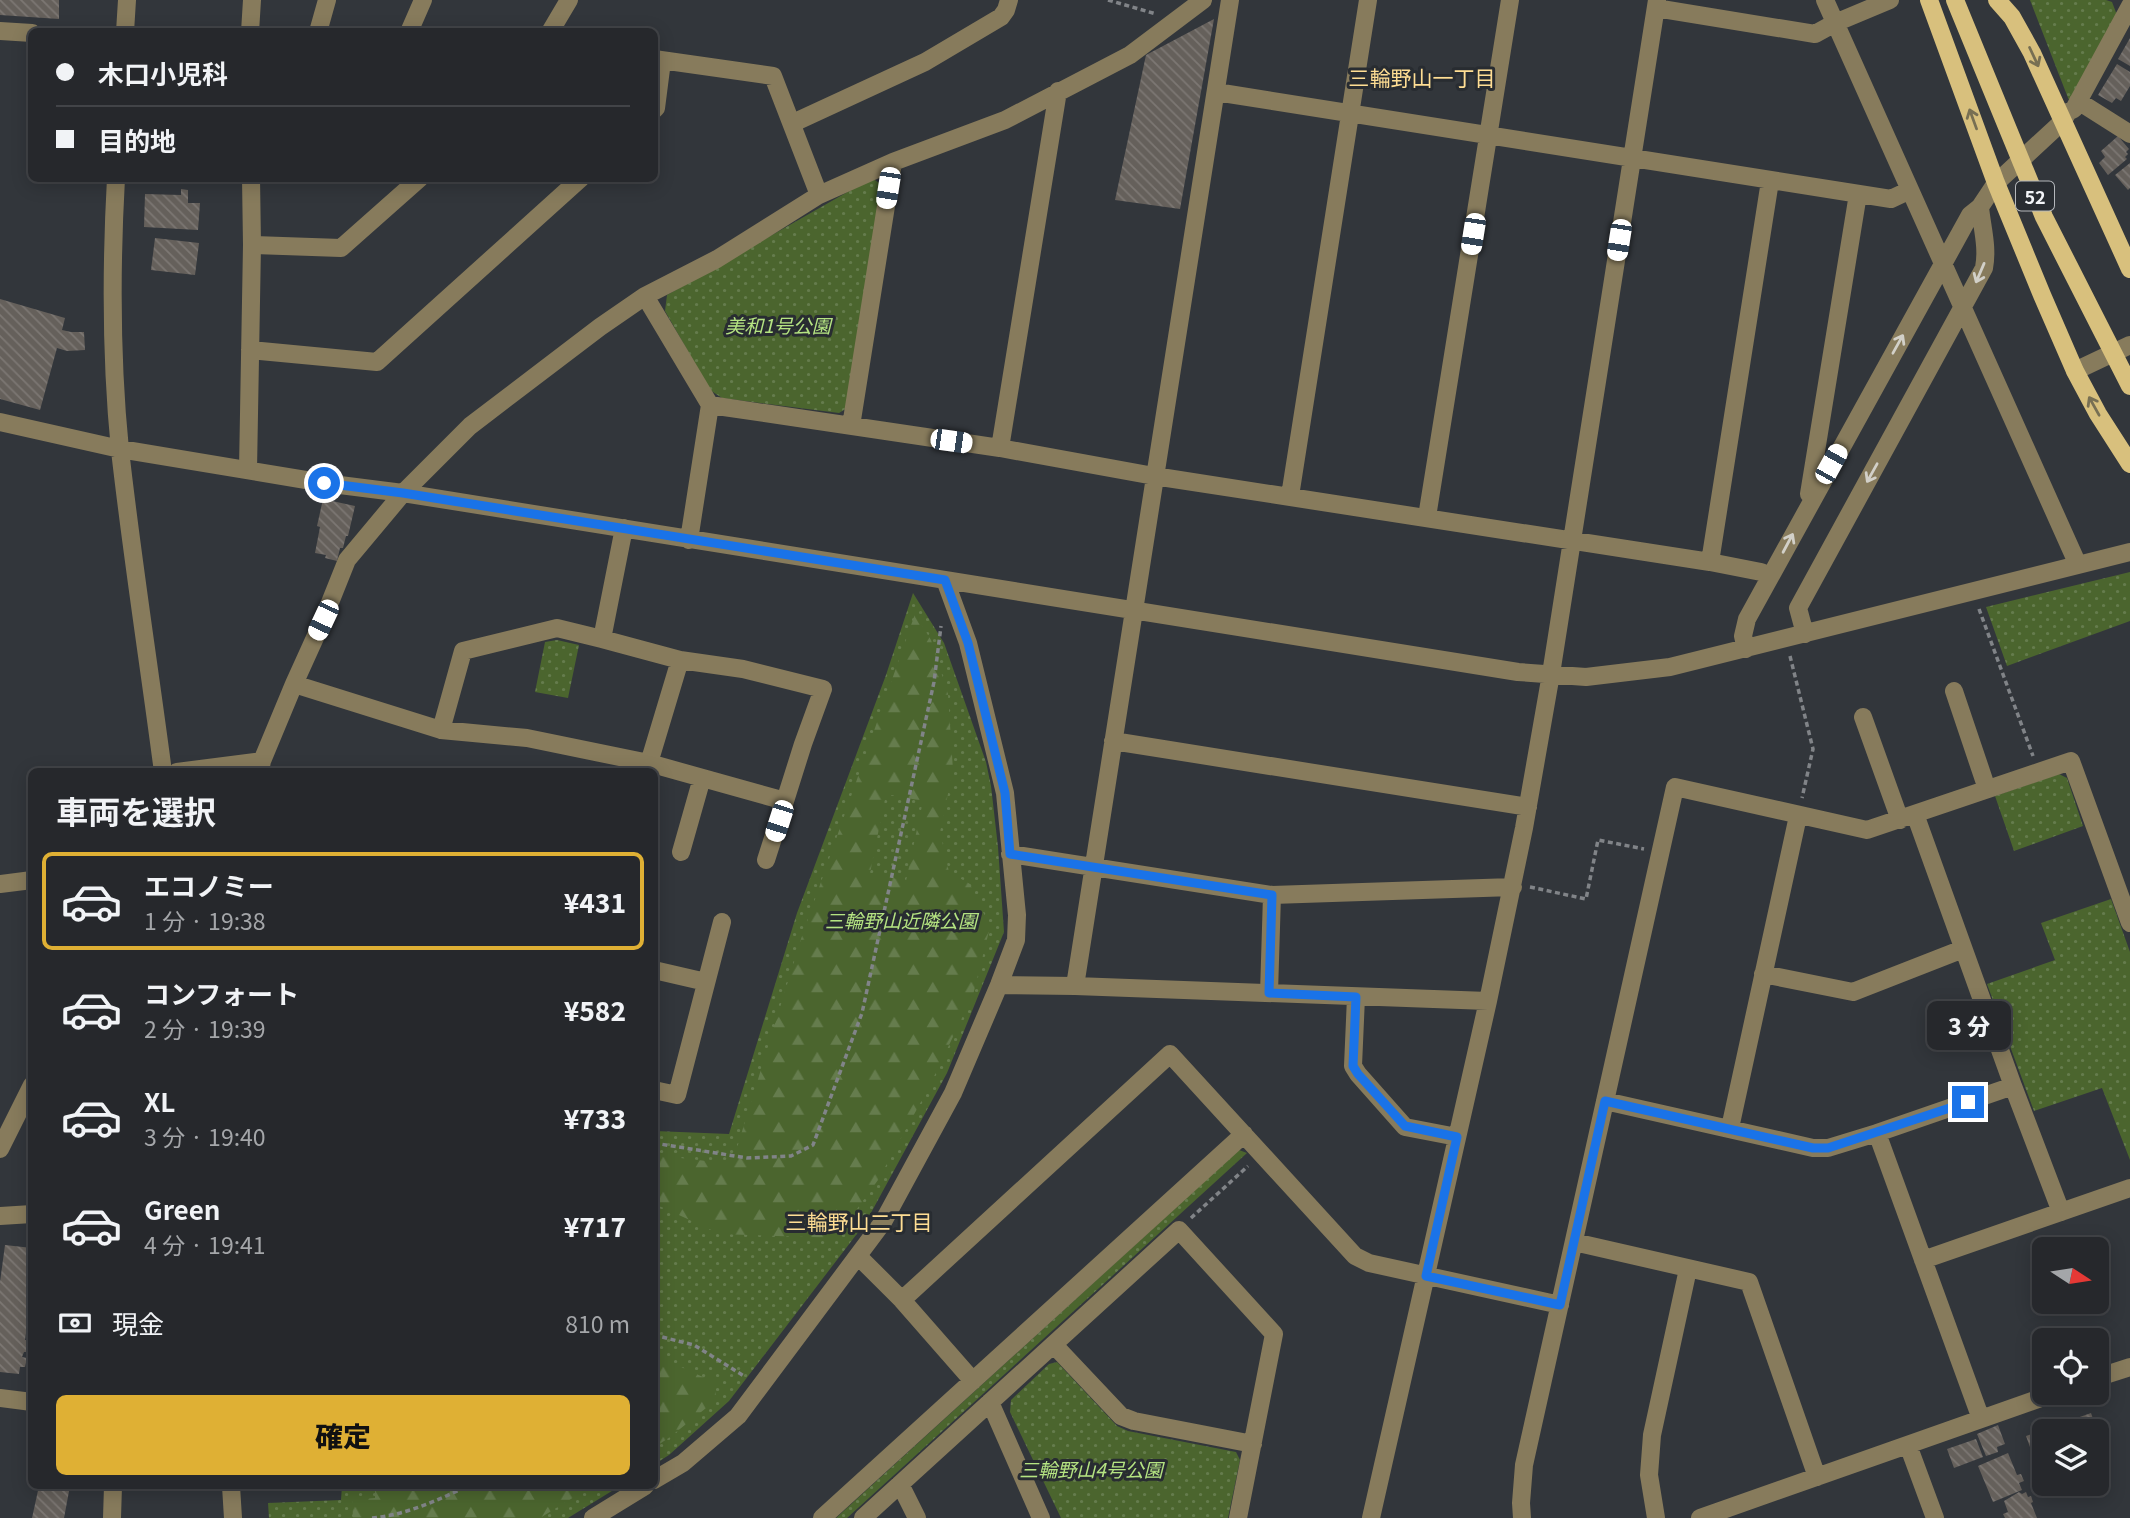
<!DOCTYPE html>
<html lang="ja">
<meta charset="utf-8">
<style>
:root{--surface:#26282c;--page:#2e3034;--text:#f1f3f6;--muted:#a4a6a9;--line:#424448;--accent:#dfb034}
body{margin:0;font-family:Georgia,"Noto Sans JP",serif;background:var(--page);color:var(--text);height:100vh;display:flex;flex-direction:column;font-size:26px;white-space:nowrap}
*{box-sizing:border-box;margin:0}
p{font-size:23px;color:var(--muted)}
.icon{flex:none;width:38px;height:38px;fill:none;stroke:currentColor;stroke-width:2;stroke-linecap:round;stroke-linejoin:round}
.map{position:relative;flex:1;overflow:hidden}
.details{position:absolute;left:28px;top:768px;width:630px;height:721px;display:flex;flex-direction:column;background:var(--surface);border-radius:10px;box-shadow:0 4px 18px #0003,0 0 0 2px var(--line)}
.details>*{flex:none}
.guide{position:absolute;left:28px;top:28px;width:630px;height:154px;border-radius:10px;box-shadow:0 4px 18px #0003,0 0 0 2px var(--line);display:grid;align-content:center;height:154px;padding:0 28px;background:var(--surface)}
.needle{width:46px;rotate:102deg}
.tools{position:absolute;left:2032px;top:1237px;display:grid;gap:14px}
.tools a{display:grid;place-items:center;width:77px;height:77px;border-radius:10px;background:var(--surface);box-shadow:0 4px 18px #0003,0 0 0 2px var(--line);font-size:35px}
.end{position:absolute;width:32px;height:32px;margin:-16px;border:9px solid #1a73e8;background:#fff;box-shadow:0 0 0 4px #fff}
.from{border-radius:50%}
.bubble{position:absolute;height:49px;border-radius:10px;background:var(--surface);box-shadow:0 4px 18px #0003,0 0 0 2px var(--line);font-size:23px;font-weight:800;line-height:49px;text-align:center}
.car{position:absolute;width:21px;height:42px;margin:-21px -10px;border-radius:9px;box-shadow:0 0 5px 2px #0007;background:linear-gradient(#fff 24%,#345 0 40%,#fff 0 76%,#345 0 86%,#fff 0)}
.guide b{display:flex;align-items:center;gap:24px;height:66px;font-size:26px}
.guide b+b{border-top:2px solid var(--line)}
.guide i{width:18px;height:18px;background:var(--text)}
ul{padding:0;list-style:none}
li{display:flex;align-items:center;gap:21px;height:98px;margin:0 14px 10px;padding:0 14px;border:4px solid transparent;border-radius:10px}
li div{flex:1}
li b{display:block;font-size:26px}
li em{font-style:normal;font-weight:800}
li.on{border-color:var(--accent)}
li>.icon{width:63px;height:63px;stroke-width:1.5}
h2{padding:0 28px;font-size:32px;line-height:84px}
.pay{display:flex;align-items:center;gap:18px;height:77px;padding:0 28px;font-size:26px}
.pay p{margin-inline-start:auto}
.cta{display:flex;gap:14px;margin-top:auto;padding:14px 28px}
.cta a{flex:1;height:80px;border-radius:10px;background:var(--accent);color:#111;font-size:28px;font-weight:800;line-height:80px;text-align:center}
.map>svg:first-child{display:block}
.grass{fill:url(#grass-dots)}
.forest{fill:url(#forest-firs);fill-rule:evenodd}
.building{fill:url(#building-back-hatch)}
.lines{fill:none;stroke-linecap:round;stroke-linejoin:round}
.path{stroke:#818488;stroke-width:3.5;stroke-dasharray:5 3.5;stroke-linecap:butt}
.minor{stroke:#877b5c;stroke-width:18}
.major{stroke:#d8c07d;stroke-width:18}
.major-bridge{stroke:#d8c07d;stroke-width:18}
.oneway{stroke:#776f53}
.oneway2{stroke:#d2d0c8}
.route{stroke:#1a73e8;stroke-width:9}
.labels{text-anchor:middle;dominant-baseline:central;stroke-width:6;stroke-linejoin:round;paint-order:stroke}
.shield{fill:#282c31;stroke:#b5b8bc;stroke-width:2}
.shield-label{font-size:18px;font-weight:bold;fill:#f2f4f7}
.park-label{font-size:19px;font-style:italic;fill:#b5e482;stroke:#282c31}
.neighbourhood-label{font-size:21px;fill:#ffde94;stroke:#282c31}
</style>
<div class="map">
<svg width="2130" height="1518" viewBox="0 0 2130 1518">
<defs>
<pattern id="grass-dots" width="8" height="8" patternUnits="userSpaceOnUse" patternTransform="scale(1.75)"><rect width="8" height="8" fill="#4b652e"/><path d="M2 2h.1M6 6h.1" fill="none" stroke="#657c4d" stroke-width="1.8" stroke-linecap="round"/></pattern>
<pattern id="forest-firs" width="22" height="20" patternUnits="userSpaceOnUse" patternTransform="scale(1.75)"><rect width="22" height="20" fill="#4b652e"/><path d="M5 1l3.5 6h-7zM16 11l3.5 6h-7z" fill="#657c4d"/></pattern>
<pattern id="building-back-hatch" width="6" height="6" patternUnits="userSpaceOnUse" patternTransform="scale(1.75)"><rect width="6" height="6" fill="#65605b"/><path d="M-1 5l2 2M0 0l6 6M5-1l2 2" fill="none" stroke="#7c7773"/></pattern>
</defs>
<rect width="100%" height="100%" fill="#32363b"/>
<path class="grass" d="M2030,0H2106L2112,2L2117,15L2070,103Z
M872,178L882,185L847,408L839,413L722,398L710,390L665,311L667,295Z
M2130,572V621L2007,666L1986,607Z
M913,593L944,643L986,762L991,786L998,847L1004,932L947,1073L866,1222L729,1401L669,1455L655,1464V1131L729,1134L797,913L886,675Z
M557,640L579,645L568,698L535,692L545,642Z
M2059,774L2067,778L2083,826L2014,851L1995,796Z
M2111,899L2130,952V1160L2102,1088L2034,1111L1987,984L2055,960L2041,923Z
M1239,1150L1247,1153L847,1518H836Z
M1057,1362L1117,1426L1128,1431L1236,1452L1240,1460L1228,1518H1061L1010,1412L1011,1400L1049,1364Z
M342,1486H620L568,1518H269L268,1503L341,1500Z"/>
<path class="forest" d="M915,614L931,640L948,694L953,770L940,832L949,872L970,884L990,927L973,995L928,1089L878,1180L836,1238L720,1234L655,1204V1155L732,1164L801,939ZM886,794L923,801L906,881L870,873Z
M655,1355L716,1383V1400L670,1437L655,1447Z
M375,1486H592L540,1518H353L352,1500L375,1498Z"/>
<path class="building" d="M0,0H59V19L0,15Z
M1214,19L1180,209L1115,200L1146,55Z
M2130,38V66L2118,59Z
M2117,64L2130,72V86L2121,101L2116,98L2112,103L2098,95Z
M2118,136L2129,149L2126,152L2128,154L2125,157L2127,159L2108,175L2099,163L2105,157L2101,151Z
M2130,163V188L2128,190L2115,175Z
M181,189L188,190V203H200L198,230L144,227L145,194L181,195Z
M155,238L199,243L195,275L151,270Z
M0,299L65,318L62,330L71,332H84L85,350L67,351L57,348L40,410L0,399Z
M323,499L355,506L348,536H346L343,548H340L337,561L325,558L326,555L315,553L320,527L317,526Z
M5,1245L32,1248L30,1294H32V1326H27L25,1340H29L28,1352H24L22,1357L27,1358L25,1367H20L19,1374L0,1372V1282Z
M2091,1413L2107,1459L2096,1462V1432H2044V1486L2026,1436Z
M1998,1425L2005,1444L1997,1447L1998,1452L1986,1456L1977,1434Z
M1976,1439L1983,1457L1954,1468L1947,1449Z
M2008,1453L2017,1475L2021,1474L2024,1481L2019,1483L2022,1490L1993,1502L1978,1466Z
M39,1486H70L64,1518H32Z
M2019,1492L2022,1494L2026,1492L2028,1497L2031,1496L2033,1502L2031,1503L2037,1518H2005L2003,1514L2008,1512L2004,1501Z"/>
<g class="lines">
<path class="path" d="M1108,0L1156,14
M1979,609L2033,756
M1790,656L1813,749L1802,798
M1530,887L1586,899L1598,840L1644,849
M654,1143L747,1158L791,1156L813,1145L862,1013L934,682L941,626
M1191,1218L1248,1166
M654,1335L694,1345L744,1376
M372,1518C406,1515 438,1500 468,1486"/>
<path class="minor" d="M1825,0L2078,565
M1656,8L1815,34L1835,23L1890,0
M0,31L32,33
M125,32L127,0
M250,32L252,0
M318,32L327,0
M409,32L423,0
M550,32L569,0
M654,59L773,76L819,195
M1216,92L1891,199L1910,190
M2078,101L2130,134
M654,110L656,108L662,61
M793,123L925,62L1001,17L1006,10L1009,0
M116,178C111,268 111,360 120,450C132,557 149,665 163,772
M252,245L341,248L420,178
M645,296L710,405L689,540
M250,350L377,362L581,178
M2075,371L2130,345
M710,405L1000,448L1154,476L1710,562L1761,572L1769,577
M0,422L120,449L324,483L403,493L1518,672L1586,677L1670,667L2130,552
M851,426L893,162
M1000,448L1058,91
M248,470L252,245L251,178
M1809,494L1858,194
M1290,496L1368,0
M1427,517L1510,0
M624,528L602,639L557,628L463,651L441,730L527,738L649,763L680,660
M1710,562L1770,181
M1805,634L1798,608L1984,268C1988,247 1982,228 1980,207
M602,639L680,660L743,669L823,689L803,744L785,801L649,763
M1746,649L1743,636L1747,619L1970,215L1980,207L1996,183L2062,122L2068,112L2074,109L2130,6
M294,684L441,730
M1954,691L1987,789
M1863,717L1900,820
M1113,741L1528,807
M177,772L262,761
M260,772L262,761L294,684L323,620L347,560L403,493L470,426L600,327L645,296L717,259L819,195L893,162L1005,120L1130,55L1203,0
M681,852L702,778
M1010,854L1272,895L1513,887
M766,860L785,801
M0,884L32,880
M654,970L706,982
M1763,974L1853,992L1963,949
M999,985L1075,986L1488,1001
M1075,986L1230,0
M1269,993L1272,895
M1356,997L1353,1066L1358,1074L1405,1127L1457,1137
M2013,1086L2061,1212
M654,1090L677,1095L722,922
M1605,1101L1813,1148H1828L1877,1133L2013,1086L1915,814
M1730,1128L1798,816
M1877,1133L1981,1419
M0,1149L32,1085
M0,1216L32,1214
M1574,1242L1749,1282L1817,1477
M858,1256L902,1300L973,1381
M1923,1260L2130,1188
M902,1300L1170,1054L1355,1256L1369,1263L1560,1305
M1054,1345L1121,1416L1134,1421L1253,1444
M2096,1378L2130,1367
M0,1398L32,1402
M990,1402L1041,1518
M1908,1445L1935,1518
M654,1480L683,1463L738,1416L883,1222L953,1093L999,985L1016,940L1017,915L1005,793L968,643L945,580
M900,1484L917,1518
M231,1486L233,1518
M112,1518L113,1486
M593,1518L645,1486
M822,1518L1244,1134
M863,1518L1179,1230L1274,1334L1238,1518
M1371,1518L1488,1001L1524,828L1551,674L1657,0
M1522,1518L1521,1503L1524,1465L1675,787L1867,830L2071,761L2130,923
M1656,1518L1649,1475L1652,1435L1688,1269
M1700,1518L2055,1393"/>
<path class="major" d="M1929,0L1996,183L2042,295L2075,371L2098,414L2130,464
M1997,0L2012,17L2032,53L2130,269"/>
<path class="major-bridge" d="M1955,0L2044,217L2130,386"/>
</g>
<defs><path id="oneway-shaft" d="M-6 0H5M1.5-3L5.5 0L1.5 3" fill="none" stroke-width="1.6" stroke-linecap="round" stroke-linejoin="round" transform="scale(1.75)"/></defs>
<g class="oneway">
<use href="#oneway-shaft" transform="translate(2034 57) rotate(65)"/>
<use href="#oneway-shaft" transform="translate(1973 119) rotate(-110)"/>
<use href="#oneway-shaft" transform="translate(2094 406) rotate(-119)"/>
</g>
<g class="oneway2">
<use href="#oneway-shaft" transform="translate(1980 273) rotate(113)"/>
<use href="#oneway-shaft" transform="translate(1898 344) rotate(-61)"/>
<use href="#oneway-shaft" transform="translate(1872 473) rotate(119)"/>
<use href="#oneway-shaft" transform="translate(1788 543) rotate(-62)"/>
</g>
<g class="lines">
<path class="route" d="M324,483L403,493L945,580L968,643L1005,793L1010,854L1272,895L1269,993L1356,997L1353,1066L1358,1074L1405,1126L1457,1137L1426,1276L1560,1305L1605,1101L1813,1148H1828L1968,1102"/>
</g>
<g class="labels">
<rect class="shield" x="2016" y="181.5" width="38" height="29" rx="5"/>
<g class="shield-label">
<text x="2035" y="196">52</text>
</g>
<g class="park-label">
<text x="778" y="324">美和1号公園</text>
<text x="901" y="919">三輪野山近隣公園</text>
<text x="1091" y="1468">三輪野山4号公園</text>
</g>
<g class="neighbourhood-label">
<text x="1422" y="77">三輪野山一丁目</text>
<text x="859" y="1221">三輪野山二丁目</text>
</g>
</g>
</svg>
<div class="tools">
<a><svg class="needle" viewBox="-14 -14 28 28"><path d="M0-13l5 13h-10z" fill="#e53935"/><path d="M0 13l5-13h-10z" fill="#a4a6a9"/></svg></a>
<a><svg class="icon" aria-label="locate" viewBox="0 0 24 24"><circle cx="12" cy="12" r="6"/><path d="M12 2v4M12 18v4M2 12h4M18 12h4"/></svg></a>
<a><svg class="icon" aria-label="layers" viewBox="0 0 24 24"><path d="M12 4l9 5-9 5-9-5zM3 14l9 5 9-5"/></svg></a>
</div>
<i class="end from" style="left:324px;top:483px"></i>
<i class="end" style="left:1968px;top:1102px"></i>
<div class="bubble" style="left:1927px;top:1001px;width:84px">3 分</div>
<i class="car" style="left:888px;top:188px;rotate:189deg"></i>
<i class="car" style="left:1473px;top:234px;rotate:189deg"></i>
<i class="car" style="left:1619px;top:240px;rotate:189deg"></i>
<i class="car" style="left:951px;top:441px;rotate:98deg"></i>
<i class="car" style="left:1831px;top:464px;rotate:29deg"></i>
<i class="car" style="left:323px;top:620px;rotate:205deg"></i>
<i class="car" style="left:779px;top:821px;rotate:198deg"></i>
<div class="guide">
<b><i class="from"></i>木口小児科</b>
<b><i></i>目的地</b>
</div>
<section class="details">
<h2>車両を選択</h2>
<ul>
<li class="on"><svg class="icon" aria-label="car" viewBox="0 0 24 24"><path d="M5 17H2v-5l4-1 3-4h7l3 4 3 1v5h-3M9 17h6M6 11h13"/><circle cx="7" cy="17" r="2"/><circle cx="17" cy="17" r="2"/></svg><div><b>エコノミー</b><p>1 分 · 19:38</p></div><em>¥431</em></li>
<li><svg class="icon" aria-label="car" viewBox="0 0 24 24"><path d="M5 17H2v-5l4-1 3-4h7l3 4 3 1v5h-3M9 17h6M6 11h13"/><circle cx="7" cy="17" r="2"/><circle cx="17" cy="17" r="2"/></svg><div><b>コンフォート</b><p>2 分 · 19:39</p></div><em>¥582</em></li>
<li><svg class="icon" aria-label="car" viewBox="0 0 24 24"><path d="M5 17H2v-5l4-1 3-4h7l3 4 3 1v5h-3M9 17h6M6 11h13"/><circle cx="7" cy="17" r="2"/><circle cx="17" cy="17" r="2"/></svg><div><b>XL</b><p>3 分 · 19:40</p></div><em>¥733</em></li>
<li><svg class="icon" aria-label="car" viewBox="0 0 24 24"><path d="M5 17H2v-5l4-1 3-4h7l3 4 3 1v5h-3M9 17h6M6 11h13"/><circle cx="7" cy="17" r="2"/><circle cx="17" cy="17" r="2"/></svg><div><b>Green</b><p>4 分 · 19:41</p></div><em>¥717</em></li>
</ul>
<div class="pay"><svg class="icon" aria-label="cash" viewBox="0 0 24 24"><path d="M3 7h18v10H3z"/><circle cx="12" cy="12" r="2"/></svg>現金<p>810 m</p></div>
<div class="cta"><a>確定</a></div>
</section>
</div>
